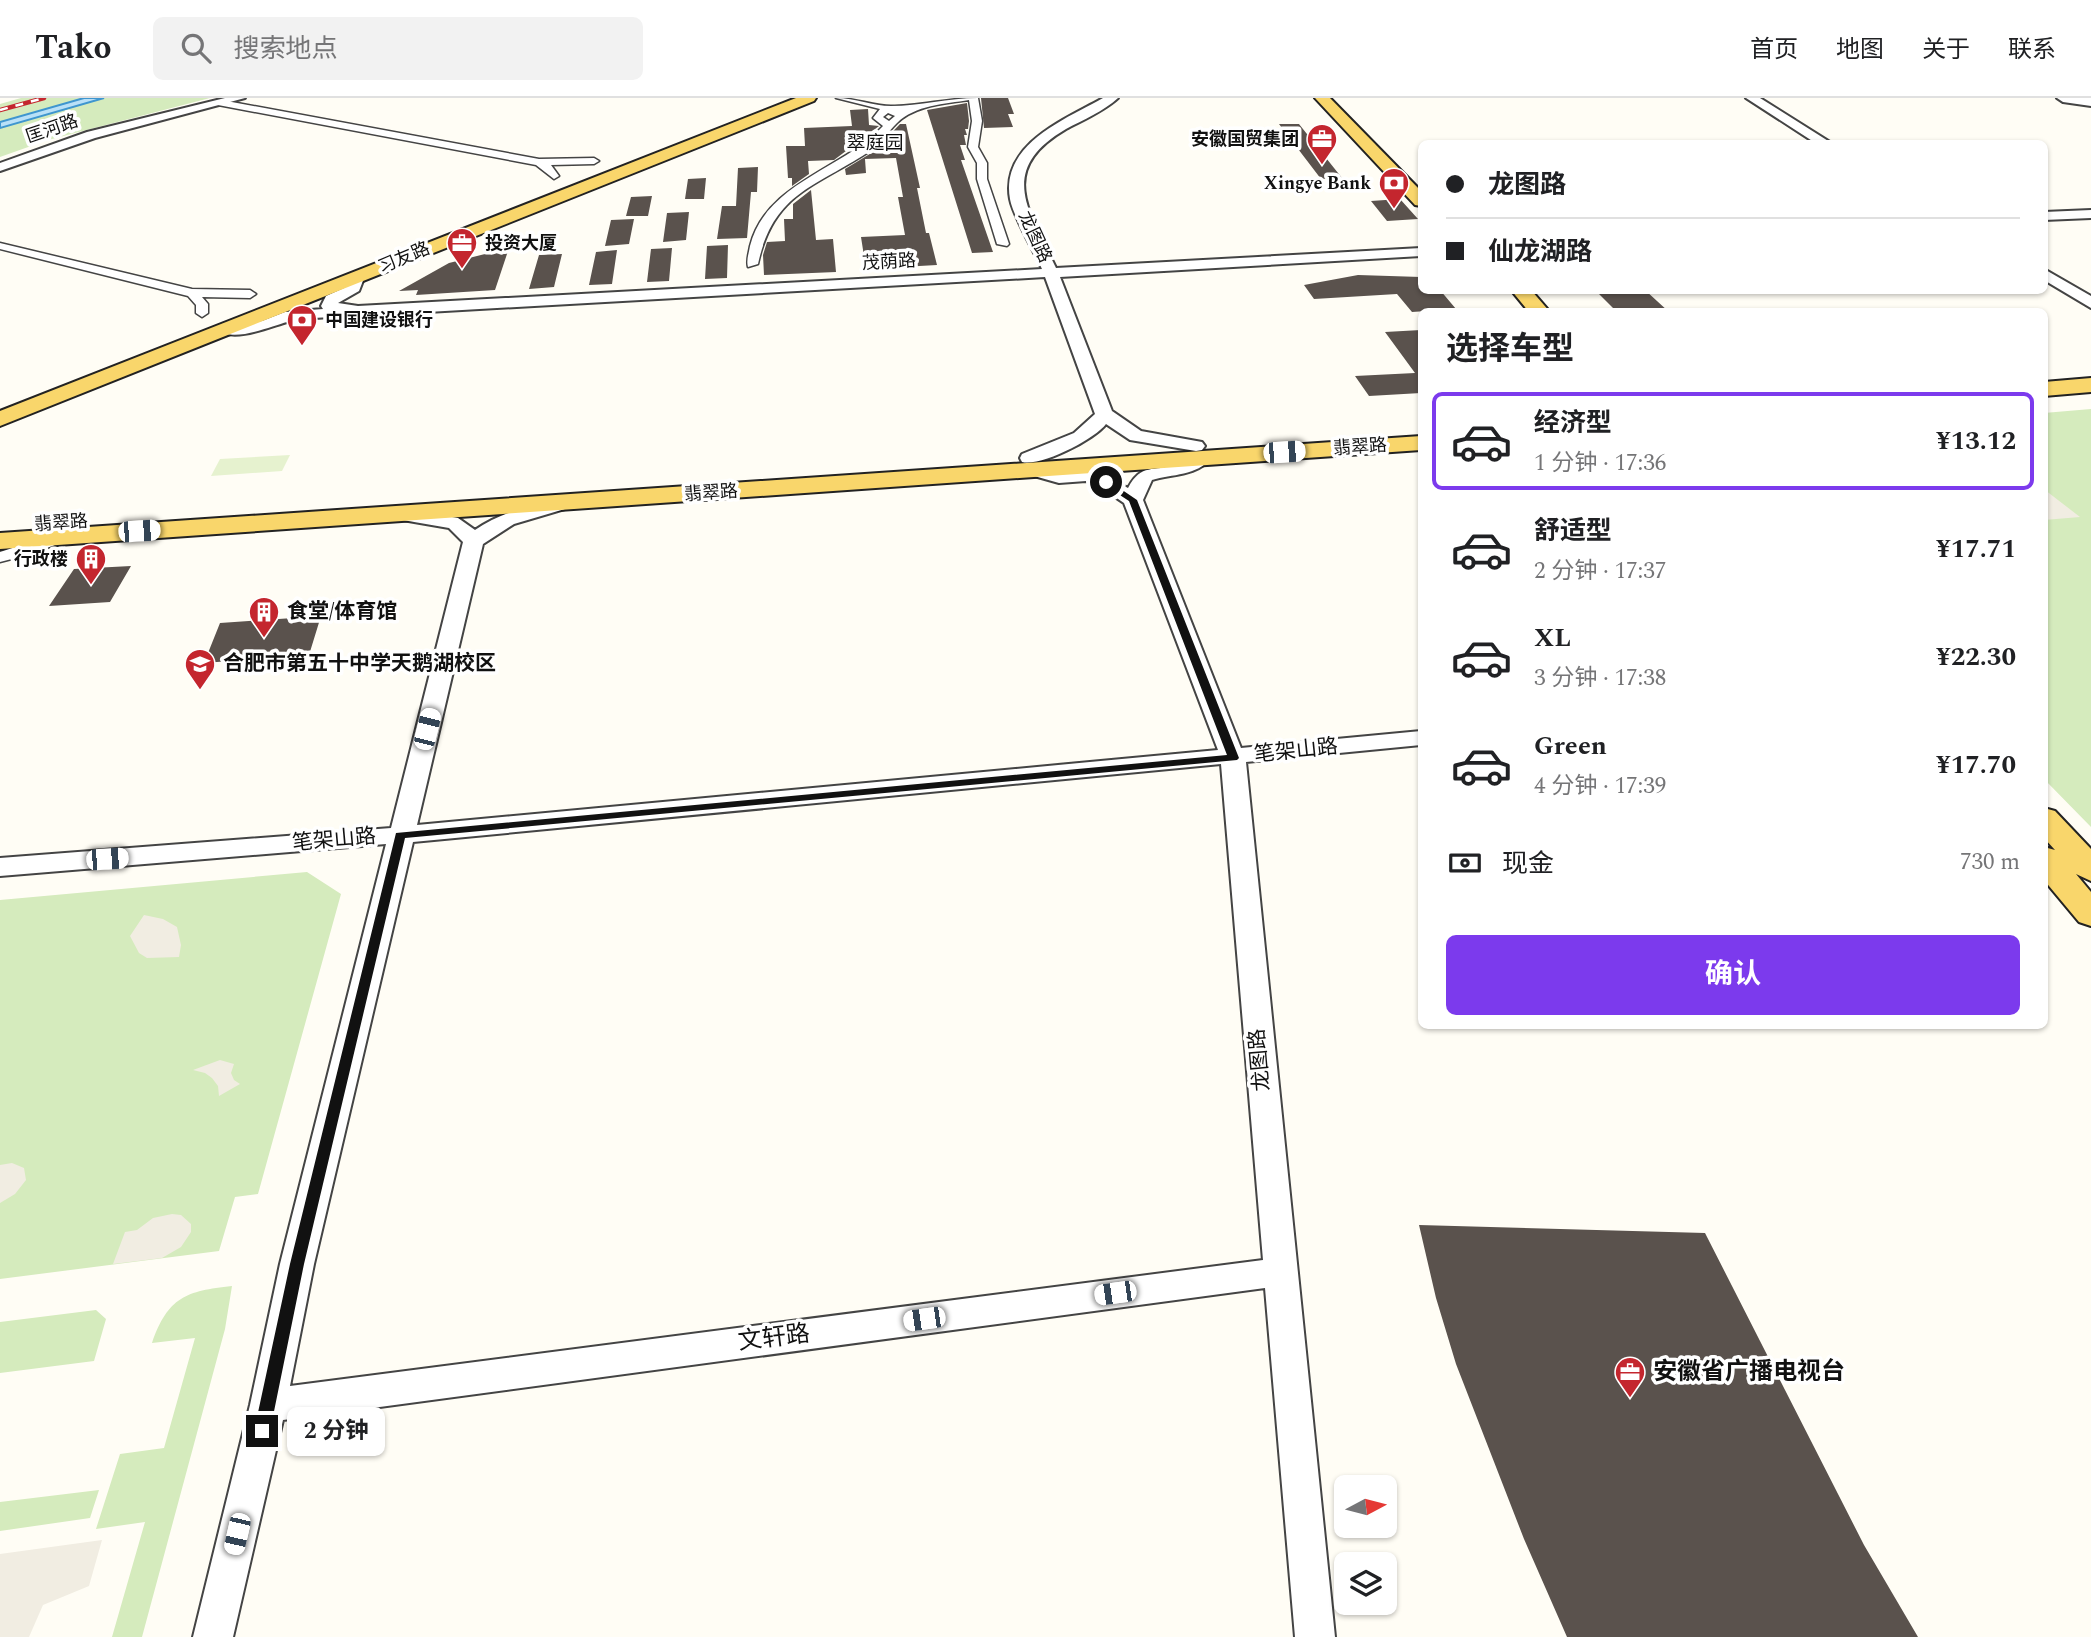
<!DOCTYPE html>
<html lang="zh">
<meta charset="utf-8">
<style>
:root{--surface:#fff;--page:#f2f2f2;--text:#202124;--muted:#757577;--line:#e0e0e0;--accent:#7c3aed}
body{margin:0;font-family:Spectral,"Noto Sans SC",serif;background:var(--page);color:var(--text);height:100vh;display:flex;flex-direction:column;font-size:26px;white-space:nowrap}
*{box-sizing:border-box;margin:0}
p{font-size:23px;color:var(--muted)}
.icon{flex:none;width:38px;height:38px;fill:none;stroke:currentColor;stroke-width:2;stroke-linecap:round;stroke-linejoin:round}
.map{position:relative;flex:1;overflow:hidden}
.panel{position:absolute;left:1418px;top:210px;width:630px;height:721px;display:flex;flex-direction:column;background:var(--surface);border-radius:10px;box-shadow:0 2px 5px #0004}
.panel>*{flex:none}
.hud{position:absolute;left:1418px;top:42px;width:630px;height:154px;border-radius:10px;box-shadow:0 2px 5px #0004;display:grid;align-content:center;height:154px;padding:0 28px;background:var(--surface)}
.needle{width:46px;rotate:83deg}
.fabs{position:absolute;left:1334px;top:1377px;display:grid;gap:14px}
.fabs a{display:grid;place-items:center;width:63px;height:63px;border-radius:10px;background:var(--surface);box-shadow:0 2px 5px #0004;font-size:35px}
.end{position:absolute;width:32px;height:32px;margin:-16px;border:9px solid #111;background:#fff;box-shadow:0 0 0 4px #fff}
.from{border-radius:50%}
.bubble{position:absolute;height:49px;border-radius:10px;background:var(--surface);box-shadow:0 2px 5px #0004;font-size:23px;font-weight:700;line-height:49px;text-align:center}
.car{position:absolute;width:21px;height:42px;margin:-21px -10px;border-radius:9px;box-shadow:0 0 5px 2px #0007;background:linear-gradient(#fff 24%,#345 0 40%,#fff 0 76%,#345 0 86%,#fff 0)}
.hud b{display:flex;align-items:center;gap:24px;height:66px;font-size:26px}
.hud b+b{border-top:2px solid var(--line)}
.hud i{width:18px;height:18px;background:var(--text)}
ul{padding:0;list-style:none}
li{display:flex;align-items:center;gap:21px;height:98px;margin:0 14px 10px;padding:0 14px;border:4px solid transparent;border-radius:10px}
li div{flex:1}
li b{display:block;font-size:26px}
li em{font-style:normal;font-weight:700}
li.active{border-color:var(--accent)}
li>.icon{width:63px;height:63px;stroke-width:1.5}
h2{padding:0 28px;font-size:32px;line-height:84px}
.pay{display:flex;align-items:center;gap:18px;height:77px;padding:0 28px;font-size:26px}
.pay p{margin-inline-start:auto}
.button{display:flex;gap:14px;margin-top:auto;padding:14px 28px}
.button a{flex:1;height:80px;border-radius:10px;background:var(--accent);color:#fff;font-size:28px;font-weight:700;line-height:80px;text-align:center}
header{display:flex;align-items:center;gap:42px;box-sizing:border-box;height:98px;padding:0 35px;background:var(--surface);border-bottom:2px solid var(--line)}
header strong{font-size:33px}
nav{display:flex;gap:38px;margin-inline-start:auto;font-size:24px}
.search{width:490px;height:63px;background:var(--page);display:flex;align-items:center;gap:18px;box-sizing:border-box;padding:0 24px;border-radius:10px;color:var(--muted);font-size:26px}
.map>svg:first-child{display:block}
.green{fill:#d5ebbd}
.pitch{fill:#e6f2cf}
.plaza{fill:#f1ede2}
.water{fill:#b9e0f7;stroke:#3f96cf;stroke-width:2}
.building{fill:#5a524d}
.lines{fill:none;stroke-linecap:round;stroke-linejoin:round}
.minor-casing{stroke:#444;stroke-width:3}
.tertiary-casing{stroke:#444;stroke-width:4}
.primary-casing{stroke:#222;stroke-width:4}
.minor{fill:#fff;fill-rule:evenodd}
.tertiary{fill:#fff;fill-rule:evenodd}
.primary{fill:#f9d66b;fill-rule:evenodd}
.rail-casing{stroke:#c4262e;stroke-width:4.5}
.rail{stroke:#fff;stroke-width:2.5;stroke-dasharray:8;stroke-linecap:butt}
.route{fill:#111}
.labels{text-anchor:middle;dominant-baseline:central;stroke-width:7;stroke-linejoin:round;paint-order:stroke}
.far-street-label{font-size:18px;fill:#111;stroke:#fff}
.far-poi-label{font-size:18px;font-weight:bold;fill:#111;stroke:#fff;text-anchor:end}
.far-neighbourhood-label{font-size:19px;fill:#111;stroke:#fff}
.poi-label{font-size:21px;font-weight:bold;fill:#111;stroke:#fff;text-anchor:start}
.street-label{font-size:21px;fill:#111;stroke:#fff}
.near-street-label{font-size:24px;fill:#111;stroke:#fff}
.near-poi-label{font-size:24px;font-weight:bold;fill:#111;stroke:#fff;text-anchor:start}
</style>
<header>
<strong>Tako</strong>
<div class="search"><svg class="icon" aria-label="search" viewBox="0 0 24 24"><circle cx="10" cy="10" r="6"/><path d="M15 15l6 6"/></svg>搜索地点</div>
<nav><a>首页</a><a>地图</a><a>关于</a><a>联系</a></nav>
</header>
<div class="map">
<svg width="2091" height="1539" viewBox="0 0 2091 1539">
<rect width="100%" height="100%" fill="#fffdf5"/>
<path class="green" d="M21,0H210L48,42L0,59V6Z
M2091,311V729L2044,681V315Z
M307,774L341,796L258,1096L235,1099L219,1153L0,1181V802Z
M232,1188L225,1231L142,1539H112L145,1424L96,1431L120,1356L164,1350L195,1240L152,1245C168,1199 186,1193 232,1188Z
M96,1212L106,1221L94,1263L0,1275V1224Z
M99,1392L90,1420L0,1433V1404Z"/>
<path class="pitch" d="M290,357L282,373L211,378L220,361Z"/>
<path class="plaza" d="M2045,392L2080,419L2044,422Z
M144,817L163,821L177,829L181,847L179,859L147,860L139,855L130,838Z
M220,962L234,966L231,975L234,982L240,986L219,998L218,988L212,980L205,975L193,972Z
M12,1065L24,1070L26,1082L15,1096L0,1105V1067Z
M172,1116L181,1117L191,1126V1134L181,1149L162,1160L113,1166L125,1134L137,1132L153,1120Z
M102,1442L89,1488L43,1507L29,1539H0V1456Z"/>
<path class="water" d="M84,0H104L0,30V24Z"/>
<path class="building" d="M981,0H1008L1014,16H1008L1013,29L984,30Z
M967,5L969,23L968,31H965L967,37H964L966,47H960L965,62H961L993,154L972,155L927,12Z
M868,11L869,27L879,28L834,62L808,63L809,76L792,88V80H788L786,48H805L804,30L852,28L850,12Z
M900,26H906L920,90H917L926,135H929L937,167L866,171L861,139L905,137L898,99H903L896,60L865,61L866,75L846,77L845,71L873,54Z
M1279,26H1299L1342,80L1321,81Z
M758,69L757,94H751L747,140L717,141L722,108H736L738,70Z
M706,80L704,101H685L688,81Z
M811,92L816,142L833,141L836,174L764,177L763,157L767,144L785,143L784,121H793V106Z
M652,98L648,118H626L631,99Z
M1400,101L1418,121L1387,123L1371,103Z
M689,114L686,142L663,144L667,115Z
M634,121L629,146L605,148L611,122Z
M728,147L727,180L705,181L707,148Z
M509,150L495,192L416,197L418,192L399,193L449,165Z
M672,150L669,183L647,184L651,151Z
M617,152L612,186L589,187L596,154Z
M562,156L554,189L529,191L539,157Z
M1358,177L1421,179V192H1440L1456,211L1412,214L1397,196L1314,201L1304,187Z
M1595,192H1645L1669,214H1617Z
M1421,232V295L1369,298L1355,278L1415,275L1385,234Z
M131,468L110,504L49,508L74,471Z
M321,518L309,557L204,565L220,525Z
M1419,1127L1705,1135L1864,1447L1918,1539H1567L1524,1441L1456,1266L1436,1200Z"/>
<g class="lines">
<g class="minor-casing">
<path id="minor" d="M836,0C855,0 873,8 891,8C920,8 948,0 978,0L982,23L978,49L987,65V81L1009,146L1007,148L997,146L977,81V65L968,49L972,23L969,2C945,6 915,7 897,25C888,34 879,47 867,55C813,90 773,96 758,166L748,169C746,162 749,155 750,148C766,84 844,71 883,28L873,20L880,11ZM888,15L895,18L889,23L883,19Z
M221,2L539,61L594,60L599,63L594,66L551,67L559,78L554,81L536,67L218,7L216,5Z
M0,145L192,191L250,192L256,196L250,200L202,199L208,206V215L202,219L196,215V207L188,198L0,151Z
M62,434L70,439L68,442L31,456L0,464V454Z"/>
</g>
<g class="tertiary-casing">
<path id="tertiary" d="M225,0H245L95,40L0,73V65L87,34Z
M1103,0H1118C1104,13 1083,22 1066,31C996,72 1029,113 1056,170L1421,150V158L1060,179L1112,313L1141,333L1202,344L1205,348L1202,352L1196,353L1130,342L1106,326C1095,341 1041,369 1022,364L1020,360L1022,356L1074,335L1095,316L1045,179L358,218C335,220 309,218 287,224C272,228 232,245 220,232L222,229L262,223L285,214L323,211L321,208L326,198L344,190L351,177L356,175L364,180L359,193L338,205L358,208L1042,171C1034,153 1013,118 1010,101C1000,46 1066,21 1103,0Z
M1746,0H1760L1833,46H1817Z
M2057,0H2091V8L2063,4Z
M2091,112V120L2044,122V114Z
M2044,171L2091,198V210L2044,182Z
M1202,354L1211,360C1197,378 1172,376 1152,382L1143,402L1241,650L1421,633V647L1246,664L1335,1539H1295L1265,1190L283,1322L233,1539H193L250,1307L280,1166L386,746L0,778V760L391,730L463,444L449,430L391,420L388,416L398,410L458,420L475,432C502,413 536,406 568,398L578,404L575,408L514,426L483,446L417,727L1218,652L1124,405L1099,388L1086,383L1059,385L1027,376L1025,372L1034,366L1060,373H1095L1128,390C1142,364 1153,375 1176,366C1185,363 1193,357 1202,354ZM1221,666L1263,1162L290,1288L314,1166L413,744Z"/>
</g>
<g class="primary-casing">
<path id="primary" d="M796,0H816L814,3L0,328V313Z
M1315,0H1330L1421,93V108L1415,107Z
M1511,192H1531L1550,214H1529Z
M2091,280V294L2044,298V284Z
M1421,338V352L0,451V435Z
M2044,710L2055,713L2091,751V783L2076,776L2091,794V828L2079,824L2044,782V749L2055,752L2044,740Z"/>
</g>
<use href="#minor" class="minor"/>
<use href="#tertiary" class="tertiary"/>
<use href="#primary" class="primary"/>
<g class="rail-casing">
<path id="rail" d="M0,12L44,0"/>
</g>
<use href="#rail" class="rail"/>
</g>
<path class="route" d="M1106,381L1137,402L1239,660L1237,662L405,740L304,1166L270,1333L267,1338L262,1340L256,1338L254,1333L290,1166L396,735L1227,657L1129,403L1103,386Z"/>
<defs>
<g id="office-pin" transform="scale(1.575)"><path d="M0 17L-7.5 6A9.5 9.5 0 1 1 7.5 6Z" fill="#c4262e" stroke="#fff"/><path d="M-6-3h4V-5.5h4V-3h4V5H-6ZM-1-4.5V-3h2v-1.5ZM-6 0V1H6V0Z" fill="#fff"/></g>
<g id="bank-pin" transform="scale(1.575)"><path d="M0 17L-7.5 6A9.5 9.5 0 1 1 7.5 6Z" fill="#c4262e" stroke="#fff"/><path d="M-6-4H6V4H-6ZM0-2.3a2.3 2.3 0 1 0 0 4.6a2.3 2.3 0 1 0 0-4.6Z" fill="#fff"/></g>
<g id="building-pin" transform="scale(1.575)"><path d="M0 17L-7.5 6A9.5 9.5 0 1 1 7.5 6Z" fill="#c4262e" stroke="#fff"/><path d="M-4-6H4V6H1V3H-1V6H-4ZM-2.5-4.3h1.7v1.8h-1.7ZM.8-4.3h1.7v1.8H.8ZM-2.5-1h1.7V.8h-1.7ZM.8-1h1.7V.8H.8Z" fill="#fff"/></g>
<g id="school-pin" transform="scale(1.575)"><path d="M0 17L-7.5 6A9.5 9.5 0 1 1 7.5 6Z" fill="#c4262e" stroke="#fff"/><path d="M0-5L7-2L0 1L-7-2ZM-4 1L0 2.5L4 1V4Q0 6-4 4Z" fill="#fff"/></g>
</defs>
<g fill-rule="evenodd">
<use href="#office-pin" x="1322" y="41"/>
<use href="#bank-pin" x="1394" y="85"/>
<use href="#office-pin" x="462" y="145"/>
<use href="#bank-pin" x="302" y="222"/>
<use href="#building-pin" x="91" y="461"/>
<use href="#building-pin" x="264" y="514"/>
<use href="#school-pin" x="200" y="566"/>
<use href="#office-pin" x="1630" y="1274"/>
</g>
<g class="labels">
<g class="far-street-label">
<text transform="translate(52 31) rotate(-19)">匡河路</text>
<text transform="translate(1035 139) rotate(65)">龙图路</text>
<text transform="translate(404 160) rotate(-23)">习友路</text>
<text transform="translate(889 164) rotate(-3)">茂荫路</text>
<text transform="translate(1360 349) rotate(-4)">翡翠路</text>
<text transform="translate(711 395) rotate(-4)">翡翠路</text>
<text transform="translate(61 425) rotate(-4)">翡翠路</text>
</g>
<g class="far-poi-label">
<text x="1299" y="41">安徽国贸集团</text>
<text x="1371" y="85">Xingye Bank</text>
<text x="485" y="145" text-anchor="start">投资大厦</text>
<text x="325" y="222" text-anchor="start">中国建设银行</text>
<text x="68" y="461">行政楼</text>
</g>
<g class="far-neighbourhood-label">
<text x="875" y="45">翠庭园</text>
</g>
<g class="poi-label">
<text x="287" y="514">食堂/体育馆</text>
<text x="223" y="566">合肥市第五十中学天鹅湖校区</text>
</g>
<g class="street-label">
<text transform="translate(1296 653) rotate(-6)">笔架山路</text>
<text transform="translate(334 742) rotate(-5)">笔架山路</text>
<text transform="translate(1260 962) rotate(-95)">龙图路</text>
</g>
<g class="near-street-label">
<text transform="translate(774 1240) rotate(-7)">文轩路</text>
</g>
<g class="near-poi-label">
<text x="1653" y="1274">安徽省广播电视台</text>
</g>
</g>
</svg>
<div class="fabs">
<a><svg class="needle" viewBox="-14 -14 28 28"><path d="M0-13l5 13h-10z" fill="#e53935"/><path d="M0 13l5-13h-10z" fill="#757577"/></svg></a>
<a><svg class="icon" aria-label="layers" viewBox="0 0 24 24"><path d="M12 4l9 5-9 5-9-5zM3 14l9 5 9-5"/></svg></a>
</div>
<i class="end from" style="left:1106px;top:384px"></i>
<i class="end" style="left:262px;top:1333px"></i>
<div class="bubble" style="left:287px;top:1309px;width:98px">2 分钟</div>
<i class="car" style="left:1284px;top:354px;rotate:86deg"></i>
<i class="car" style="left:139px;top:433px;rotate:86deg"></i>
<i class="car" style="left:427px;top:631px;rotate:14deg"></i>
<i class="car" style="left:107px;top:761px;rotate:86deg"></i>
<i class="car" style="left:1115px;top:1195px;rotate:262deg"></i>
<i class="car" style="left:924px;top:1221px;rotate:262deg"></i>
<i class="car" style="left:237px;top:1436px;rotate:193deg"></i>
<div class="hud">
<b><i class="from"></i>龙图路</b>
<b><i></i>仙龙湖路</b>
</div>
<section class="panel">
<h2>选择车型</h2>
<ul>
<li class="active"><svg class="icon" aria-label="car" viewBox="0 0 24 24"><path d="M5 17H2v-5l4-1 3-4h7l3 4 3 1v5h-3M9 17h6M6 11h13"/><circle cx="7" cy="17" r="2"/><circle cx="17" cy="17" r="2"/></svg><div><b>经济型</b><p>1 分钟 · 17:36</p></div><em>¥13.12</em></li>
<li><svg class="icon" aria-label="car" viewBox="0 0 24 24"><path d="M5 17H2v-5l4-1 3-4h7l3 4 3 1v5h-3M9 17h6M6 11h13"/><circle cx="7" cy="17" r="2"/><circle cx="17" cy="17" r="2"/></svg><div><b>舒适型</b><p>2 分钟 · 17:37</p></div><em>¥17.71</em></li>
<li><svg class="icon" aria-label="car" viewBox="0 0 24 24"><path d="M5 17H2v-5l4-1 3-4h7l3 4 3 1v5h-3M9 17h6M6 11h13"/><circle cx="7" cy="17" r="2"/><circle cx="17" cy="17" r="2"/></svg><div><b>XL</b><p>3 分钟 · 17:38</p></div><em>¥22.30</em></li>
<li><svg class="icon" aria-label="car" viewBox="0 0 24 24"><path d="M5 17H2v-5l4-1 3-4h7l3 4 3 1v5h-3M9 17h6M6 11h13"/><circle cx="7" cy="17" r="2"/><circle cx="17" cy="17" r="2"/></svg><div><b>Green</b><p>4 分钟 · 17:39</p></div><em>¥17.70</em></li>
</ul>
<div class="pay"><svg class="icon" aria-label="cash" viewBox="0 0 24 24"><path d="M3 7h18v10H3z"/><circle cx="12" cy="12" r="2"/></svg>现金<p>730 m</p></div>
<div class="button"><a>确认</a></div>
</section>
</div>
